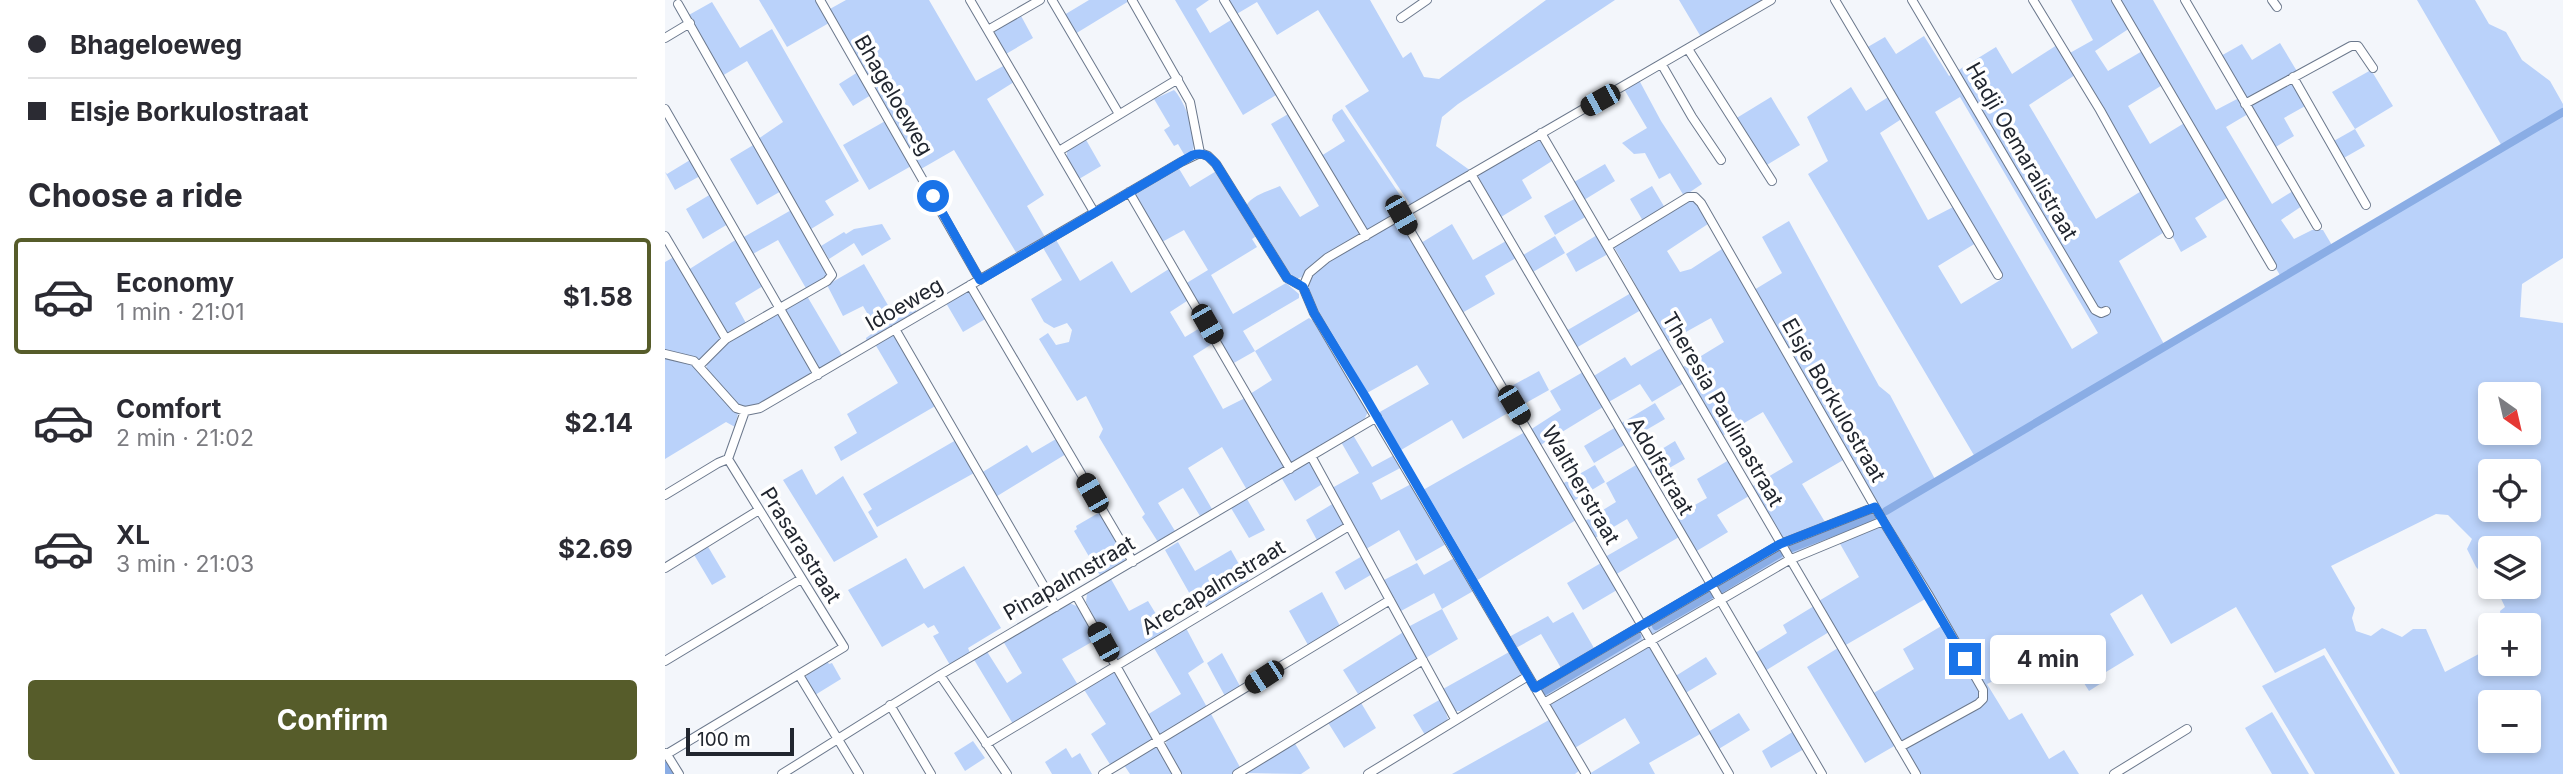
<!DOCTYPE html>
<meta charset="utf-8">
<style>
:root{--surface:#fff;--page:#f7f7f7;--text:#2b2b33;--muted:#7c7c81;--line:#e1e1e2;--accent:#565c2a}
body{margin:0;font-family:Inter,sans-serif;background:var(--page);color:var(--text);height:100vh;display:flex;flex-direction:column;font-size:26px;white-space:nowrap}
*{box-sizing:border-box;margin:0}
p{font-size:23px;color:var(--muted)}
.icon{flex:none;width:38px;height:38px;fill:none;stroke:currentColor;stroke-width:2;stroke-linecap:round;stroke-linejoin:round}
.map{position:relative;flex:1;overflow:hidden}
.sheet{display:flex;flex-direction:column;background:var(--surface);width:665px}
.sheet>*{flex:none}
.guide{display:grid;align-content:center;height:154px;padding:0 28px;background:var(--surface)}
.needle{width:46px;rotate:146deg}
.buttons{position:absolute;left:1813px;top:382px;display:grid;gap:14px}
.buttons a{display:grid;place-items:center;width:63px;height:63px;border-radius:7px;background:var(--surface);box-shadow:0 4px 10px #0003;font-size:35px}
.scale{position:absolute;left:21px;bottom:18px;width:108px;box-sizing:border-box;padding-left:7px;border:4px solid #21262f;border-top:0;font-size:19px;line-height:24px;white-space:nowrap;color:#21262f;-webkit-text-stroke:5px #fff;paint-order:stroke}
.end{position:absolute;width:32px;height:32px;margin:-16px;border:9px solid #1a73e8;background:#fff;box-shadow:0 0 0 4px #fff}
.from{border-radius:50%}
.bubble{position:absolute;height:49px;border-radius:7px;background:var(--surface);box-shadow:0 4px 10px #0003;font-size:23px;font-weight:700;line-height:49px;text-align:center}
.car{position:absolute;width:21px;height:42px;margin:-21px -10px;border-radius:9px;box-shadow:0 0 5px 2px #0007;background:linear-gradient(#222 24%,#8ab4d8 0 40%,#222 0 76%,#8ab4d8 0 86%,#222 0)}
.guide b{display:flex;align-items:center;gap:24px;height:66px;font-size:26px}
.guide b+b{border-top:2px solid var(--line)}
.guide i{width:18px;height:18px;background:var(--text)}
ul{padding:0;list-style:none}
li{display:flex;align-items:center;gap:21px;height:116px;margin:0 14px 10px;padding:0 14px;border:4px solid transparent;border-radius:7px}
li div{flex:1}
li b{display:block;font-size:26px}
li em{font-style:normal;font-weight:700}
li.active{border-color:var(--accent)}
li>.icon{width:63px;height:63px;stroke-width:1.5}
h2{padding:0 28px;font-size:32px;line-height:84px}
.primary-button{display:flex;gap:14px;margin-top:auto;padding:14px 28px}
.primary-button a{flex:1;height:80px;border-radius:7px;background:var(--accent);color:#fff;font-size:28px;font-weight:700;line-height:80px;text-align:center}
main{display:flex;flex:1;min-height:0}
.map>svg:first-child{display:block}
.green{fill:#bad2fa;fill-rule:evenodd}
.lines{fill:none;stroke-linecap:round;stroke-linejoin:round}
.canal{stroke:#8aade5;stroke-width:8}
.minor-casing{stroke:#6b788c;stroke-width:10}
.minor{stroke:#fff;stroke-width:8}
.route{stroke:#1a73e8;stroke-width:9}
.labels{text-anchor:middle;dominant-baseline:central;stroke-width:7;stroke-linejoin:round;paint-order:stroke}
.street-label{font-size:21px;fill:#21262f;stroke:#fff}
</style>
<main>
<section class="sheet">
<div class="guide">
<b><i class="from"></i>Bhageloeweg</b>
<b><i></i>Elsje Borkulostraat</b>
</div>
<h2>Choose a ride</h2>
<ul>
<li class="active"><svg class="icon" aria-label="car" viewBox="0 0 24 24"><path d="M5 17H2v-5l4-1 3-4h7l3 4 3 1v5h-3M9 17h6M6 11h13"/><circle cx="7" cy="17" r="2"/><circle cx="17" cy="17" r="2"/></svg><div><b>Economy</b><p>1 min · 21:01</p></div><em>$1.58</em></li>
<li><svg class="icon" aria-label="car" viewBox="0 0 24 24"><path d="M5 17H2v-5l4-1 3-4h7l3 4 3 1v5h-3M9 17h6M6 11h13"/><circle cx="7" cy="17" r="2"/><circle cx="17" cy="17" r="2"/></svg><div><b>Comfort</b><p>2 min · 21:02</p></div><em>$2.14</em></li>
<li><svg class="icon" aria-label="car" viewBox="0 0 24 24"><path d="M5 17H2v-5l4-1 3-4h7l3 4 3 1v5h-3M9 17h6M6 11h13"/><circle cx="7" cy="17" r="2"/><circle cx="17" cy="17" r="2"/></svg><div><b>XL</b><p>3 min · 21:03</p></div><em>$2.69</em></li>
</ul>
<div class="primary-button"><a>Confirm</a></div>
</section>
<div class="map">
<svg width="1898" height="774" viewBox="0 0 1898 774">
<rect width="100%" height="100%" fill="#f3f6fb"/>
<path class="green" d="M94,0H151L164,23L122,47Z
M181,0H264L311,81L340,65L349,82L322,99L379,195L362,206L380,237L352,254L289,150L256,169L163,10Z
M424,0H464V1L410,34L399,15Z
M510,0H544L531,9L545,33L566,20L611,95L578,115Z
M561,0H705L738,58L746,52L759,77L774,79L881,0H950L793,104L777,117L771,146L806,171L746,206L680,106L704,91L653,10L612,35L592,2L570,15Z
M1014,0H1099L1036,37Z
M1406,0H1449L1465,28L1430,51L1443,71L1479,50L1499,84L1463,106L1485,144L1521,122L1565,196L1530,218L1542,237L1516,252L1468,164L1403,54L1428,40Z
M1454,0H1488L1551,110L1574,98L1583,114L1561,127L1607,204L1628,191L1637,206L1616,220L1629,239L1647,230H1658L1668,247L1838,148L1752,0H1810L1824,24L1841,32L1857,60L1885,81L1898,104V258L1857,284L1855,317L1898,323V774H1735L1660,648L1610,673L1571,607L1506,644L1477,594L1445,614L1469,655L1436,675L1438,682L1424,691L1397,648L1322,684L1344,720L1357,713L1384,759L1399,750L1414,774H1255L1239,748L1320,700L1089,290L1117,273L1097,237L1124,221L1214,386L1225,395L1271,481L1310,457L1143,174L1163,161L1142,117L1186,87L1201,111L1225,96L1238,118L1215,133L1263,220L1290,206L1311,243L1273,266L1296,304L1337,279L1201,48L1220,37L1231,54L1259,36L1284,76L1331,47L1347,74L1392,45L1410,75L1364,105L1431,219L1478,190L1501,231L1454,261L1500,346L1616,277ZM1295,97L1433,333L1407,349L1270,112ZM1825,394H1864V432H1825ZM1825,471H1864V509H1825ZM1771,514L1783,515L1807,539L1802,549L1811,567L1825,581V548H1864V586H1830L1840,607L1835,611L1837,625H1864V663H1825V648L1780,672L1761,629H1748L1737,637L1717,628L1706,636L1691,631L1687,618L1690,608L1666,566ZM1825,702H1864V740H1825Z
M47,2L75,48L107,29L194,181L160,201L169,215L146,229L93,139L118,122L82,61L57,76L22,16Z
M355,14L368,38L341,54L330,35V31Z
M1615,43L1633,73L1586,98L1578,96L1554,57L1577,44L1587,60Z
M1706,70L1728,106L1690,129L1700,146L1677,159L1667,142L1690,129L1667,92Z
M193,72L206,95L188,106L174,84Z
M974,80L996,121L1037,184L1019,196L1005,173L994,179L980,153L969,154L957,143L982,128L959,89Z
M1624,82L1628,83L1642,105L1619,118L1629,136L1609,148L1584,105Z
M509,90C520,101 534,138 527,153L520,156L513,144L509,146L499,130L505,126L489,99Z
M1106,97L1135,145L1100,166L1070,119Z
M677,109L743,207L705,229H700L656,156L680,141L667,120L668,115Z
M625,113L697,234L649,263L637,277L631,279L623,275L581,206C587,195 604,191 615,186L635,217L654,206L606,124Z
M222,120L248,165L204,190L178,145Z
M420,138L436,166L414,179L402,158V151Z
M874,139L887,161L857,180L867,198L836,217L813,177L815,173Z
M90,144L118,190L92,205L65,159Z
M25,160L35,176L10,190L0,172L2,174Z
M940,164L950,181L919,200L909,182Z
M513,167L525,187L553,170L593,235L587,239L592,247L546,275L568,314L621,283L634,294V298L578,331L590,351L644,318L652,323L703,412L698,422L625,464L585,394L607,380L590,351L567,364L520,284L543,270L519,230L497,242L469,195L470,192Z
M987,186L1000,208L978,221L965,199Z
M46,194L63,224L38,239L21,209Z
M911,198L922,216L890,235L879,216Z
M1030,199L1046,222L1002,251L1015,272L1026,269L1060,247L1180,459L1137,484L1160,522L1116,540L1086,487L1128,462L1098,412L1057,436L1018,367L1059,342L1046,318L1003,342L948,245L1016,203Z
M128,209L162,267V277L142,290L113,240L86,255L77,238Z
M732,222H736L848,410L798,439L787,420L736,450L713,413L764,384L752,365L702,393L647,301C644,294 642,287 645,280C653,261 713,233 732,222Z
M217,224L226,239L197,256L189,243L164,259L156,246L179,232L181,234L189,229Z
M787,224L808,260L841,241L851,258L820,276L830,294L797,313L756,243Z
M932,235L943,254L911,272L901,254Z
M890,236L900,253L868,272L858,255Z
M390,238L415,281L447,261L466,293L507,267L525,299L505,312L520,337L540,325L550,342L528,356L558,409L582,397L622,466L582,490L557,447L523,468L547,509L535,516L518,488L493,503L510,531L493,542L477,517L480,514L434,437L438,429L421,396L412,401L374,339L383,333L391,345L404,342L407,330L402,323L389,328L379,322L366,299L397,280L377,246Z
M72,239L98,286L70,303L82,325L60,335L23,270Z
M9,257L56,338L34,362L21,355L0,352V262Z
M199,264L231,319L250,309L253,313L202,343L201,338L212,330L198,306L178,316L162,285Z
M303,291L322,318L298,332L281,303Z
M966,293L976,310L911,348L901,331Z
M142,296L178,357L156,370L152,368L121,312V309Z
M111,314L116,315L148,372L147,376C125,388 100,409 75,407L42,369L41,362L60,342Z
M226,335L230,336L272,405L176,461L169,447L192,433L182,414L233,383L210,344Z
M998,347L1019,383L987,402L975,384L942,403L927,377L960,357L966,366Z
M0,357L26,362L73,413L70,427L61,422L0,459Z
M874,371L884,390L852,408L841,389Z
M918,372L938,407L874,446L865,430L896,410L885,391Z
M990,403L1000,419L964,440L955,424Z
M951,427L961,444L929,463L919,446Z
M860,432L911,520L811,581L758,490Z
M688,435L707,467L731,454L739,466L707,483L716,500L748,483L783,543L751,561L734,530L701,549L667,488L694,473L676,442Z
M391,439L401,454L329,498L316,473L362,445L367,453Z
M291,440L309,473L212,527L203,512L207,509L198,494Z
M1010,441L1020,459L987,478L977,461Z
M1064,460L1084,496L1052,515L1063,532L1030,552L1009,517L1042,498L1032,479Z
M642,463H646L659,483L630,501L616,477Z
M930,465L940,482L907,502L897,484Z
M971,465L1014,537L950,575L940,557L973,538L962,519L930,538L920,521L951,502L941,483Z
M137,469L151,495L178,476L213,537L169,562L118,480Z
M582,499L600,530L584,538L566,508Z
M669,503L678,521V525L653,542L641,520Z
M1210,510L1214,519L1124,555L1120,545Z
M435,512L461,561L436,577L409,531L412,529L411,526Z
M1217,525L1262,598L1179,646L1152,602L1194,577L1174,542Z
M513,542L530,571L566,550L584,582L535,612L500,550Z
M42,545L61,577L47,585L28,553Z
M1113,550L1116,551L1119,559L1056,595L1051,589L1052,583Z
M699,555L709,573L680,590L670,572Z
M791,557L810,590L777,609L793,639L759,659L743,627L777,609L769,593L736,611L719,580L752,563L759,575Z
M241,558L259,589L299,566L336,628L303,648L305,653L285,665L268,636L274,633L269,625L263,628L259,623L217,647L183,590Z
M936,563L952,590L918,610L902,583Z
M446,579L464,611L483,601L502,632L454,660L451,659L421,602L422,594Z
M1041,590H1045L1049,597L1048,601L985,635L981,627Z
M657,592L675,626L643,645L624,611Z
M404,603L414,607L432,639L397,659L413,685L348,724L308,658L321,650L342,683L357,673L338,641Z
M1149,606L1164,632L1100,671L1090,653L1122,633L1118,625Z
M908,612L929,648L896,668L876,634L851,648L844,637L883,616L888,623Z
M1278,625L1313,684L1315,698L1238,743L1207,694L1249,669L1238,649Z
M521,628L539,662L523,673L543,709L496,735L482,715L516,694L489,648Z
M740,631L752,658L751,660L693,694L678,670Z
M975,631L978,640L976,643L881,699L875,691L877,687Z
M984,645L1037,733L984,763L990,774H924L975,743L960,718L908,749L884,707L885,703Z
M1173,648L1231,745L1200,763L1142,667Z
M846,651L857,673L854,679L798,711H791L778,689Z
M557,653L576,688L561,698L542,663Z
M1659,655L1730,774H1650L1597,686Z
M1041,657L1052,674L1019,694L1009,677Z
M161,660L164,664L167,663L176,679L150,695L140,678L144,672Z
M448,672H450L487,735L488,740L446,766L426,734L441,724L418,688Z
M776,699L783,719L760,735L748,715Z
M695,701L711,728L679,748L662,721Z
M545,712L576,769L567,774H516C509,763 498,750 502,738Z
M1607,712L1644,774H1607L1580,728Z
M1074,713L1085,730L1052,750L1043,732Z
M884,720L915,770L910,774H787Z
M1129,731L1139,749L1106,768L1097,751Z
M308,741L320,758L300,771L289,753Z
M629,742L645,768L636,774L580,773Z
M489,747L494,749L507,774H465L459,765Z
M401,748L407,758L415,753L427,774H387L380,762Z"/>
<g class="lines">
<path class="canal" d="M1221,511L1898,112
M1124,549L1206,518
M1056,589L1114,554
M991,626L1045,595
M880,691L972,636
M0,766L5,774"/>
<g class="minor-casing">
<path id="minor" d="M155,0L315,280
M305,0L429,212
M387,0L454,114
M467,0L525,102L535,153
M559,0L701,236
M1170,0L1333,275
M1247,0L1430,310L1436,313L1441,311
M1368,0L1435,110L1504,234
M1451,0L1607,266
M1520,0L1652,226
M1607,0L1612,7
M13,4L167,275L162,281L61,339L35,365
M736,18L762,0
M323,30L375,0
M0,38L25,23
M1023,49L1107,181
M997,65L1027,117L1056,160
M1628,77L1701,205
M1580,104L1686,46H1693L1708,68
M0,109L153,375
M876,133L1251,774
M394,151L513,79
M806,174L1157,774
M464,192L625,469
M736,215L1064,774
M0,236L61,339
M943,246L1023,197H1030L1036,203L1218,521L1263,594L1318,690V699L1313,704L1235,747
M305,285L468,562
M230,329L391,607
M0,354L29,361L71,408L80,411L95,408L516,162L535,153L543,156L551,164L622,278L638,287
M646,456L790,719
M0,495L53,463L63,459
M0,568L94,510
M411,595L512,774
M0,661L136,579
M134,675L194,774
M275,675L342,774
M870,688L1116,544L1210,507
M879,703L1124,560L1218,521
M225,705L266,774
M321,744L684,526
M1,753L14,774
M2,754L179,647L63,459L80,411
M117,774L275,675L712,417
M438,774L725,600
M572,774L758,660
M703,774L863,676
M921,774L649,313L638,287L644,273L662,258L1106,0
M1449,774L1522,729"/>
</g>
<use href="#minor" class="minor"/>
</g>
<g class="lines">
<path class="route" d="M268,196L315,280L528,155C539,152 544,156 551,164L622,278L638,287L649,313L700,396L870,688L1115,544L1210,507L1300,659"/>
</g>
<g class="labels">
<g class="street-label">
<text transform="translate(229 95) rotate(60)">Bhageloeweg</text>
<text transform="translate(1357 151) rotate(60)">Hadji Oemaralistraat</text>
<text transform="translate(239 304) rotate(-30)">Idoeweg</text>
<text transform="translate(1169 400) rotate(60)">Elsje Borkulostraat</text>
<text transform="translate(1058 409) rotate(60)">Theresia Paulinastraat</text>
<text transform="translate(996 466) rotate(60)">Adolfstraat</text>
<text transform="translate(916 485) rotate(60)">Waltherstraat</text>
<text transform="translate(136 545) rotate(58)">Prasarastraat</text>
<text transform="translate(404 578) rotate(-30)">Pinapalmstraat</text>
<text transform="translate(548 587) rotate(-31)">Arecapalmstraat</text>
</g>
</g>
</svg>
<div class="buttons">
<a><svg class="needle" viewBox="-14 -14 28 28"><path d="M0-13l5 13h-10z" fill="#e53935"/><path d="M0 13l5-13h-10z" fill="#7c7c81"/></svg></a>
<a><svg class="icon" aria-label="locate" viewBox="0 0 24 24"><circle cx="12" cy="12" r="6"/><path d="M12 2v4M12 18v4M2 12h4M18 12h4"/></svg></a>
<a><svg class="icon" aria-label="layers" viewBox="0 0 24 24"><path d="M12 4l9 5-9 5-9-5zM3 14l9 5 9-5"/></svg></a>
<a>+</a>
<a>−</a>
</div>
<div class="scale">100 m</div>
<i class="end from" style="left:268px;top:196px"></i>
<i class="end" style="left:1300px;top:659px"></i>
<div class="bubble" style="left:1325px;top:635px;width:116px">4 min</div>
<i class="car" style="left:935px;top:100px;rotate:241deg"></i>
<i class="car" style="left:736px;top:215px;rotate:150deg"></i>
<i class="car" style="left:542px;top:324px;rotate:150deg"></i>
<i class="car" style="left:849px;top:405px;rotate:149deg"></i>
<i class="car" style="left:427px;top:493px;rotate:330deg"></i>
<i class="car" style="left:438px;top:642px;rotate:331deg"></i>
<i class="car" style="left:599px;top:677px;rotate:237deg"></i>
</div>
</main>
